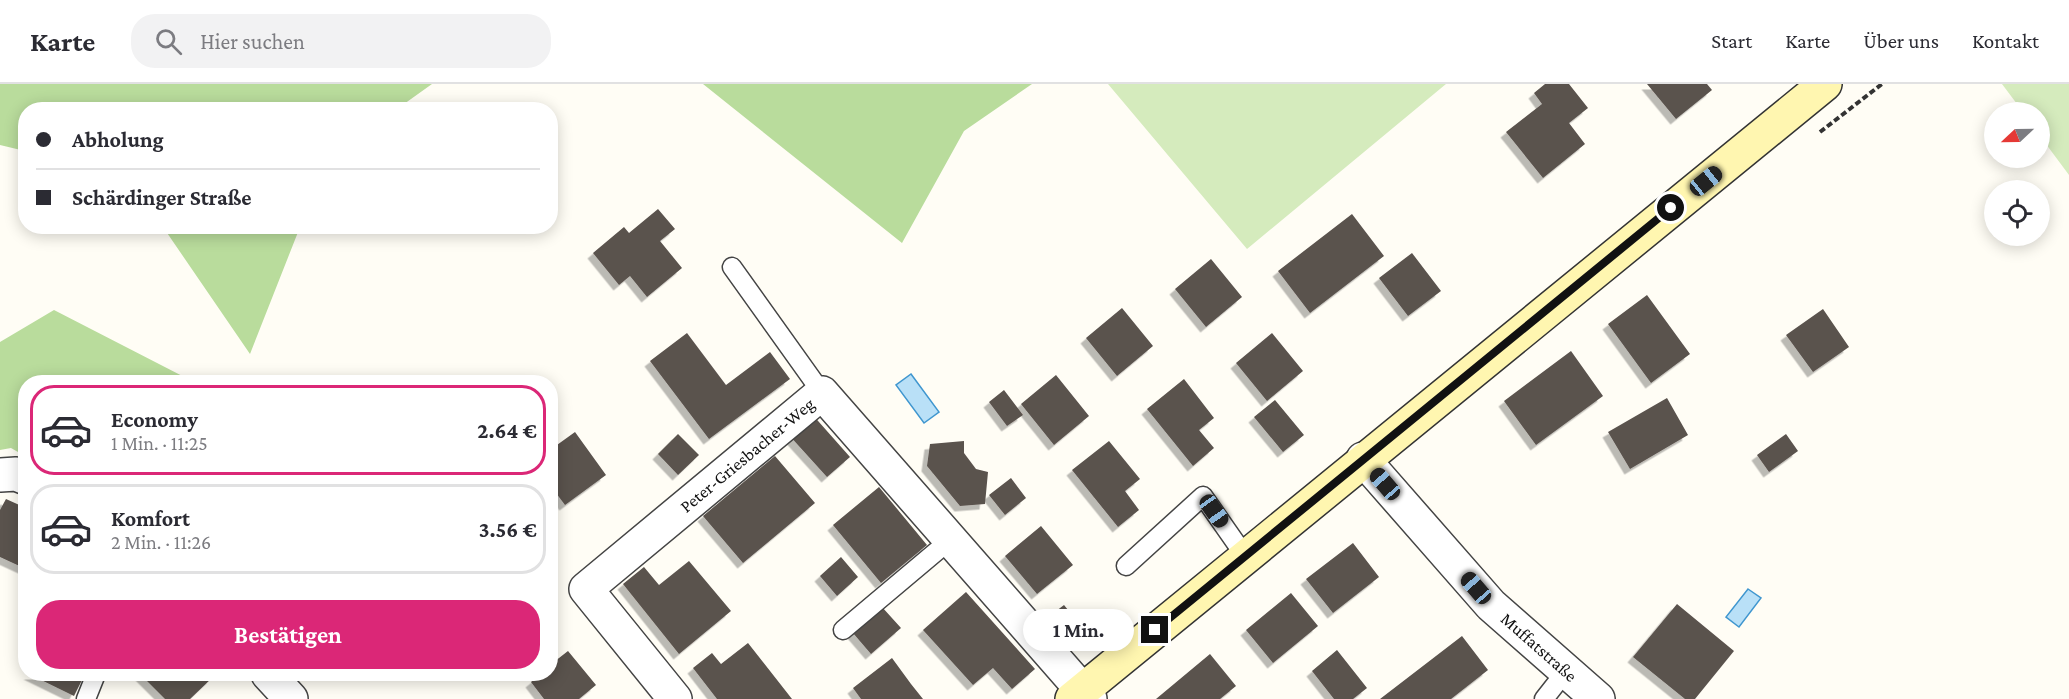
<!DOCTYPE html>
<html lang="de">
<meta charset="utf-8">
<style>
:root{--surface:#fff;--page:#f2f2f3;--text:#2b2b33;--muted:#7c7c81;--line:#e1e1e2;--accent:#db2777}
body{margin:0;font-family:"Crimson Pro",serif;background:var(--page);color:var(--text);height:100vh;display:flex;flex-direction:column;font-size:22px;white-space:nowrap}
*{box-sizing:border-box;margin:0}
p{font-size:20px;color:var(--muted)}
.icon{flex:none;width:33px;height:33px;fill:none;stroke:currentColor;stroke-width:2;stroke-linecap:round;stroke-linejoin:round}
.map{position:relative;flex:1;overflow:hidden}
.details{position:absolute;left:18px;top:291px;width:540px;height:306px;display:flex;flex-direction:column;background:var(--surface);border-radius:24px;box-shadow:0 3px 15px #0003}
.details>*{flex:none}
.banner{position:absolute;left:18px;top:18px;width:540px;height:132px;border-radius:24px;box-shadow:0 3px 15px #0003;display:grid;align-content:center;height:132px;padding:0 18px;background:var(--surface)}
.needle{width:39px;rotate:248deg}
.fabs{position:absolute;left:1984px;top:18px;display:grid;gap:12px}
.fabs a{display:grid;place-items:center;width:66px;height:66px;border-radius:50%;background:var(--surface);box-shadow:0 3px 15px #0003;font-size:30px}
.end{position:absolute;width:27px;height:27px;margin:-14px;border:8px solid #111;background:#fff;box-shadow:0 0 0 3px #fff}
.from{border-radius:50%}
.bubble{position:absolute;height:42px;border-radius:21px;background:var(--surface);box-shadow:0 3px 15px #0003;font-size:20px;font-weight:700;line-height:42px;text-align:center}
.car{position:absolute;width:18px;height:36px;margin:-18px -9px;border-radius:8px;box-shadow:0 0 4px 2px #0007;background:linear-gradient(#222 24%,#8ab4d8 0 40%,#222 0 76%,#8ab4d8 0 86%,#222 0)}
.banner b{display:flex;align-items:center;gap:21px;height:57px;font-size:22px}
.banner b+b{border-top:2px solid var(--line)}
.banner i{width:15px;height:15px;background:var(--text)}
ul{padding:10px 0 0;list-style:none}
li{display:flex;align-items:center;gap:18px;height:90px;margin:0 12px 9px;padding:0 6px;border:3px solid var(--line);border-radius:24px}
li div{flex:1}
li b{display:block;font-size:22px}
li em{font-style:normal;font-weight:700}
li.on{border-color:var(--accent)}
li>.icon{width:54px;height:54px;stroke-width:1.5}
.action{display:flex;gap:12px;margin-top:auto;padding:12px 18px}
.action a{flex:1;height:69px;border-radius:24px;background:var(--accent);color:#fff;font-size:24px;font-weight:700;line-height:69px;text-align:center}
header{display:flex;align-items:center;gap:36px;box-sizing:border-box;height:84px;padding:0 30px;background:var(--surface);border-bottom:2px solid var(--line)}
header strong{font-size:28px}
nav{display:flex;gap:33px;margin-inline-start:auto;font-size:21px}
.search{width:420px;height:54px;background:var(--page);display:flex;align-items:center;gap:15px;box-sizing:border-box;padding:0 21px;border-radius:24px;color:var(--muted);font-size:22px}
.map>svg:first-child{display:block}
.green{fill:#d5ebbd}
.forest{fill:#b9dc9c}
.water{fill:#b9e0f7;stroke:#3f96cf;stroke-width:1.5}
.building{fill:#5a524d;filter:url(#shadow)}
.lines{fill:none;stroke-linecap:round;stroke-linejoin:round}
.service-casing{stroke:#444;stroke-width:21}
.minor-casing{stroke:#444;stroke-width:36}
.secondary-casing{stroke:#333;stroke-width:36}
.path{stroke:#333;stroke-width:4;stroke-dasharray:6 3;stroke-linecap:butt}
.service{stroke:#fff;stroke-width:18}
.minor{stroke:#fff;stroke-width:33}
.secondary{stroke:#fff6b0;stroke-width:33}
.route{stroke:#111;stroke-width:8}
.labels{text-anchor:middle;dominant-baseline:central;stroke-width:6;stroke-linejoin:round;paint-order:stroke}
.street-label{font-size:18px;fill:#111;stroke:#fff}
</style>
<header>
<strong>Karte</strong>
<div class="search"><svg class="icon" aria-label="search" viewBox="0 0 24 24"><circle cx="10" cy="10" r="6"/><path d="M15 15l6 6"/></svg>Hier suchen</div>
<nav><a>Start</a><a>Karte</a><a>Über uns</a><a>Kontakt</a></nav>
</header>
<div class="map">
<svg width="2069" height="615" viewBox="0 0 2069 615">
<defs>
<filter id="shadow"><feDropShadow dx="-5.5" dy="5.5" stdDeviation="0" flood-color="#0004"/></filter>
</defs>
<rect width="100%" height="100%" fill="#fffdf5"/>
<path class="green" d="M1108,0H1446L1247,165Z
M2002,0H2069V91L2040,52V28H2023Z"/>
<path class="forest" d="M0,0H432L397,25L26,26L25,67L0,61Z
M703,0H1032L964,47L902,159Z
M163,143H300L250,270Z
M54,226L194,298H26L25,372L11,364L0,366V258Z"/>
<path class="water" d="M911,290L939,328L924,339L896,301Z
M1748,505L1761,514L1739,543L1726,533Z"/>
<path class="building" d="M1545,0H1569L1588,24L1569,39L1585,60L1543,94L1506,48L1542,20L1534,9Z
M1647,0H1707L1712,6L1676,35Z
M658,125L675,145L660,157L682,184L647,213L630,192L619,201L593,169L624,143L629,149Z
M1352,130L1384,172L1310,229L1278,187Z
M1412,169L1441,207L1408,232L1379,194Z
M1211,175L1242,213L1206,243L1175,205Z
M1647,211L1690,270L1651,299L1608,240Z
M1122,224L1153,262L1117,292L1086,254Z
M1823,225L1849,263L1813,288L1786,251Z
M687,249L726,301L770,268L790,295L709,355L650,277Z
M1272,249L1303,287L1267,317L1236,279Z
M1571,267L1603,312L1536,361L1504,317Z
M1056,291L1089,332L1054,361L1021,320Z
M1184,295L1214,334L1199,346L1214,364L1193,382L1147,325Z
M1004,306L1023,331L1007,342L989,318Z
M1667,314L1688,351L1630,385L1608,348Z
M1275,316L1304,351L1283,368L1254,333Z
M811,329L850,373L827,393L788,350Z
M575,348L606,391L565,421L550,401V366Z
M678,350L699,371L678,391L658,370Z
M1786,350L1798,367L1769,388L1757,371Z
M964,357V369L976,385L988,388L985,420L960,422L927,382L930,360Z
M1109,357L1140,395L1125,407L1139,426L1118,443L1072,386Z
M775,372L815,419L743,479L703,432Z
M1011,394L1026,414L1005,431L989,411Z
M879,403L927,461L881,499L833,441Z
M6,415L26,424V485L0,473V426Z
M1041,442L1073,481L1037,510L1005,472Z
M1353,459L1379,493L1333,529L1306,495Z
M841,473L858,493L837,512L820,492Z
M689,477L731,527L679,570L623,500L644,483L659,501Z
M966,508L1035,585L1012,605L993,584L973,601L923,546Z
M1291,509L1318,542L1273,579L1246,546Z
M1677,520L1734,567L1695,615H1685L1633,573Z
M1064,521L1081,542L1061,559L1043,537Z
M882,523L901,544L871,570L853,549Z
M1462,552L1488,586L1451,615H1380Z
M748,559L792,615H717L693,584L712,569L721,580Z
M1337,566L1367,604L1353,615H1334L1312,587Z
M568,567L596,601L579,615H544L531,598L541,590H550V581Z
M1210,570L1236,602L1220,615H1156Z
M892,574L911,600L923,615H861L853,604Z
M29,590H85L74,612Z
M140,590H207L212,594L190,615H165Z"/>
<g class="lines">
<g class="service-casing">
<path id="service" d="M732,183L822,309
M1126,482L1203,412L1245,472
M843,546L950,456
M86,615L96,590
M1544,615L1566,587"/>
</g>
<g class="minor-casing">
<g id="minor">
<path id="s1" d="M1363,375L1491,521L1598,615"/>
<path d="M0,391L16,390L26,394"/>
<path d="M268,590L291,615"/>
<path id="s2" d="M675,615L586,505L822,309L1090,615"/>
</g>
</g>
<g class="secondary-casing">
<path id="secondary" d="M1072,615L1825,0"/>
</g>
<path class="path" d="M1820,48L1882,0"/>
<use href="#service" class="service"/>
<use href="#minor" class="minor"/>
<use href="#secondary" class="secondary"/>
</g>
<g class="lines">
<path class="route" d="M1155,546L1671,124"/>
</g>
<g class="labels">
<g class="street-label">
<text stroke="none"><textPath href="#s2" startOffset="351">Peter-Griesbacher-Weg</textPath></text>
<text stroke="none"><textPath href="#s1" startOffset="258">Muffatstraße</textPath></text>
</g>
</g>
</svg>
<div class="fabs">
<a><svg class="needle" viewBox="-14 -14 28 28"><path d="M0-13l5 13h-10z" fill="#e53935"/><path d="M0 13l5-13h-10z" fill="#7c7c81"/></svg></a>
<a><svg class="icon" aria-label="locate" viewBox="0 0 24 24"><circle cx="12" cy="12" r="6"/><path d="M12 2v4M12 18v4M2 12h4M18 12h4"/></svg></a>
</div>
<i class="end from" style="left:1671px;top:124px"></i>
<i class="end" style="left:1155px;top:546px"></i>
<div class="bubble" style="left:1023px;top:525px;width:111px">1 Min.</div>
<i class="car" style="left:1706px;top:97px;rotate:51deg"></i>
<i class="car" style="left:1385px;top:400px;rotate:319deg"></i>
<i class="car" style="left:1214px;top:427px;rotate:145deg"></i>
<i class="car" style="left:1476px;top:504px;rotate:319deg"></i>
<div class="banner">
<b><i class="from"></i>Abholung</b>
<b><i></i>Schärdinger Straße</b>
</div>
<section class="details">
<ul>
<li class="on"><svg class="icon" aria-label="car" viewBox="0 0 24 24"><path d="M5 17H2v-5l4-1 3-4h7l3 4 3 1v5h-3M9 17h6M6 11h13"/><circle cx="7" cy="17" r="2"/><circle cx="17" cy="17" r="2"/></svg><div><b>Economy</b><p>1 Min. · 11:25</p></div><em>2.64 €</em></li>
<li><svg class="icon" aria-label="car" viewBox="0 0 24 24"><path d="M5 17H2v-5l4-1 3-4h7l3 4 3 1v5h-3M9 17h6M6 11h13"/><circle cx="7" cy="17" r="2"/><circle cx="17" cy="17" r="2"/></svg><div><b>Komfort</b><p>2 Min. · 11:26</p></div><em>3.56 €</em></li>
</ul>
<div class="action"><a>Bestätigen</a></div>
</section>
</div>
